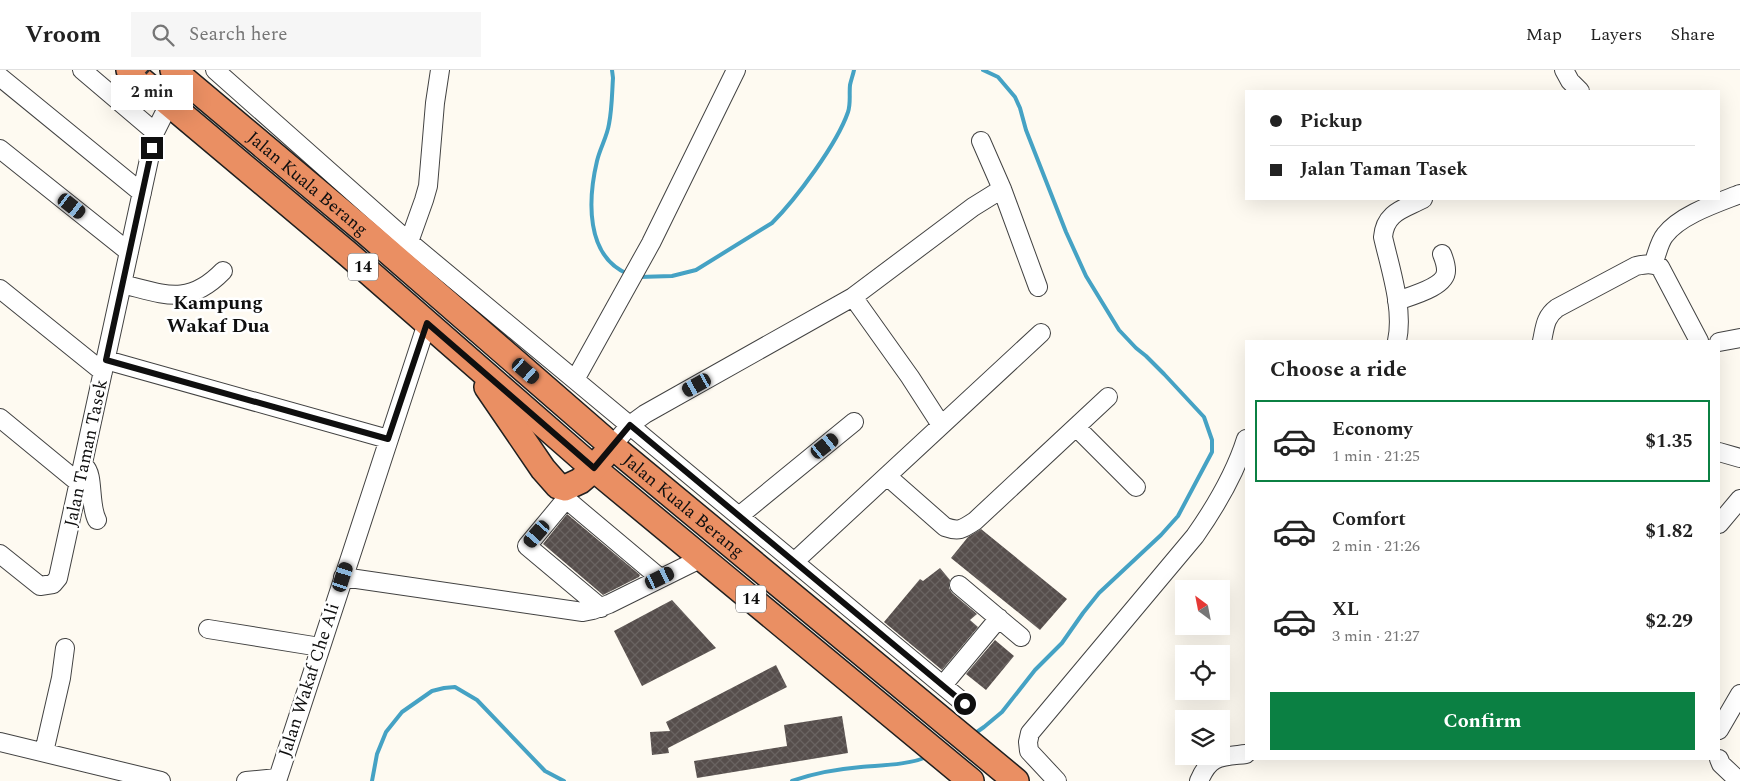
<!DOCTYPE html>
<meta charset="utf-8">
<style>
:root{--surface:#fff;--page:#f6f6f6;--text:#222;--muted:#767676;--line:#e0e0e0;--accent:#0b8043}
body{margin:0;font-family:Spectral,serif;background:var(--page);color:var(--text);height:100vh;display:flex;flex-direction:column;font-size:19px;white-space:nowrap}
*{box-sizing:border-box;margin:0}
p{font-size:16px;color:var(--muted)}
.icon{flex:none;width:28px;height:28px;fill:none;stroke:currentColor;stroke-width:2;stroke-linecap:round;stroke-linejoin:round}
.map{position:relative;flex:1;overflow:hidden}
.sheet{position:absolute;left:1245px;top:270px;width:475px;height:420px;display:flex;flex-direction:column;background:var(--surface);border-radius:0px;box-shadow:0 5px 20px #0002}
.sheet>*{flex:none}
.top-card{position:absolute;left:1245px;top:20px;width:475px;height:110px;border-radius:0px;box-shadow:0 5px 20px #0002;display:grid;align-content:center;height:110px;padding:0 25px;background:var(--surface)}
.needle{width:32px;rotate:328deg}
.fabs{position:absolute;left:1175px;top:510px;display:grid;gap:10px}
.fabs a{display:grid;place-items:center;width:55px;height:55px;border-radius:0px;background:var(--surface);box-shadow:0 5px 20px #0002;font-size:25px}
.end{position:absolute;width:22px;height:22px;margin:-11px;border:6px solid #0f0f0f;background:#fff;box-shadow:0 0 0 2px #fff}
.from{border-radius:50%}
.bubble{position:absolute;height:35px;border-radius:0px;background:var(--surface);box-shadow:0 5px 20px #0002;font-size:16px;font-weight:700;line-height:35px;text-align:center}
.car{position:absolute;width:15px;height:30px;margin:-15px -8px;border-radius:6px;box-shadow:0 0 4px 1px #0007;background:linear-gradient(#222 24%,#8ab4d8 0 40%,#222 0 76%,#8ab4d8 0 86%,#222 0)}
.top-card b{display:flex;align-items:center;gap:18px;height:48px;font-size:19px}
.top-card b+b{border-top:1px solid var(--line)}
.top-card i{width:12px;height:12px;background:var(--text)}
ul{padding:0;list-style:none}
li{display:flex;align-items:center;gap:15px;height:82px;margin:0 10px 8px;padding:0 15px;border:2px solid transparent;border-radius:0px}
li div{flex:1}
li b{display:block;font-size:19px}
li em{font-style:normal;font-weight:700}
li.active{border-color:var(--accent)}
li>.icon{width:45px;height:45px;stroke-width:1.5}
h2{padding:0 25px;font-size:22px;line-height:60px}
.cta{display:flex;gap:10px;margin-top:auto;padding:10px 25px}
.cta a{flex:1;height:58px;border-radius:0px;background:var(--accent);color:#fff;font-size:20px;font-weight:700;line-height:58px;text-align:center}
header{display:flex;align-items:center;gap:30px;box-sizing:border-box;height:70px;padding:0 25px;background:var(--surface);border-bottom:1px solid var(--line)}
header strong{font-size:24px}
nav{display:flex;gap:28px;margin-inline-start:auto;font-size:18px}
.search{width:350px;height:45px;background:var(--page);display:flex;align-items:center;gap:12px;box-sizing:border-box;padding:0 18px;border-radius:0px;color:var(--muted);font-size:19px}
.map>svg:first-child{display:block}
.lines{fill:none;stroke-linecap:round;stroke-linejoin:round}
.stream{stroke:#45a2c4;stroke-width:4}
.building{fill:url(#building-cross-hatch)}
.minor-casing{stroke:#424242;stroke-width:20}
.highway-casing{stroke:#202020;stroke-width:28}
.minor{stroke:#fff;stroke-width:18}
.highway{stroke:#ea8f63;stroke-width:25}
.path-bridge{stroke:#313131;stroke-width:2.5;stroke-dasharray:5 2.5;stroke-linecap:butt}
.route{stroke:#0f0f0f;stroke-width:6}
.labels{text-anchor:middle;dominant-baseline:central;stroke-width:5;stroke-linejoin:round;paint-order:stroke}
.shield{fill:#fff;stroke:#575757;stroke-width:1}
.shield-label{font-size:16px;font-weight:bold;fill:#0f0f0f}
.street-label{font-size:18px;fill:#0f0f0f;stroke:#fff}
.quarter-label{font-size:20px;font-weight:bold;fill:#0f0f0f;stroke:#fff}
</style>
<header>
<strong>Vroom</strong>
<div class="search"><svg class="icon" aria-label="search" viewBox="0 0 24 24"><circle cx="10" cy="10" r="6"/><path d="M15 15l6 6"/></svg>Search here</div>
<nav><a>Map</a><a>Layers</a><a>Share</a></nav>
</header>
<div class="map">
<svg width="1740" height="711" viewBox="0 0 1740 711">
<defs>
<pattern id="building-cross-hatch" width="8" height="8" patternUnits="userSpaceOnUse" patternTransform="scale(1.25)"><rect width="8" height="8" fill="#564e4c"/><path d="M0 0l8 8M0 8l8-8" fill="none" stroke="#696361"/></pattern>
</defs>
<rect width="100%" height="100%" fill="#fefaf1"/>
<g class="lines">
<path class="stream" d="M612,0L613,8C612,23 612,39 609,54C607,67 600,78 597,91C588,129 585,186 628,204
M639,207L672,206L696,200L772,153C796,129 837,74 848,42C851,33 849,24 850,15C851,10 853,5 854,0
M974,664L984,657L1002,642L1035,600L1062,573L1083,543L1099,523L1161,465L1178,446L1212,382V370L1204,347L1164,304L1146,286L1136,278L1119,260L1086,206L1066,162L1026,60L1020,38L1015,27L998,7L983,0
M372,711L377,684L386,662L402,642L432,621L444,618L455,617L477,630L545,701L564,711
M792,711C814,703 838,699 861,697C883,695 907,695 927,687"/>
</g>
<path class="building" d="M567,444L640,505L639,507L603,525L543,474Z
M981,459L1067,529L1040,560L951,488L968,467Z
M940,498L950,510L949,518L952,523L977,544L970,550L978,557L942,600L884,552L920,509L923,511Z
M672,530L716,578L642,616L614,561Z
M995,570L1014,586L986,620L966,604Z
M776,595L787,617L668,678L669,683L652,685L650,662L670,661L666,652Z
M842,646L848,683L697,708L694,691L787,676L784,655Z"/>
<g class="lines">
<g class="minor-casing">
<path id="minor" d="M82,0L155,62
M215,0L409,172L965,634
M1564,0L1570,11L1580,21
M0,7L142,123
M981,71L1002,119L1038,217
M0,79L129,182
M409,172L424,130L428,116L435,33L440,0
M1653,194C1657,185 1659,172 1665,165C1680,145 1717,133 1740,124
M122,214C164,224 188,237 223,201
M0,219L103,302
M853,227L910,307L941,355
M1397,231C1410,226 1447,217 1446,200C1446,194 1444,189 1442,184
M1397,271C1404,239 1390,198 1383,167C1385,142 1404,139 1423,129
M1542,271C1545,257 1545,247 1557,238L1636,196C1646,194 1651,193 1660,197L1699,271
M1719,272L1740,268
M106,290L388,369
M576,308L651,173L736,0
M0,348L79,413
M1076,357L1136,417
M612,376L630,355L645,344L853,227L973,137L1002,119
M1719,382L1740,388
M85,397C94,404 89,435 97,450
M887,406L945,457C959,462 963,459 975,451L1108,327
M565,418L566,429L660,508
M566,429L527,476L601,538
M739,446L854,352
M1719,454L1740,429
M0,484L40,516L53,514L58,508L155,62L169,34
M794,492L1041,263
M343,507L583,542L593,540L609,534L702,488
M959,515L1021,567
M208,559L320,577
M943,615L999,548
M1719,660L1740,624
M0,672L161,711
M44,682L61,608L65,578
M1719,689L1721,694L1739,711
M246,711L277,708
M277,711L427,253
M1057,711L1029,681L1028,672L1030,663L1195,466C1216,436 1235,404 1246,369
M1199,711C1210,685 1220,687 1246,684"/>
</g>
<g class="highway-casing">
<g id="highway">
<path d="M129,0L348,184L593,398L971,711"/>
<path id="s1" d="M173,0L367,163L612,376L1016,711"/>
<path d="M487,317L543,399L558,416L565,418L580,411L587,405L604,386"/>
</g>
</g>
<use href="#minor" class="minor"/>
<use href="#highway" class="highway"/>
<path class="path-bridge" d="M149,0L129,22L150,38"/>
</g>
<g class="lines">
<path class="route" d="M152,78L106,290L388,369L427,253L594,398L630,355L965,634"/>
</g>
<g class="labels">
<g class="shield">
<rect x="348" y="183.5" width="30" height="27" rx="4"/>
<rect x="736" y="515.5" width="30" height="27" rx="4"/>
</g>
<g class="shield-label">
<text x="363" y="197">14</text>
<text x="751" y="529">14</text>
</g>
<g class="street-label">
<text stroke="none"><textPath href="#s1" startOffset="176">Jalan Kuala Berang</textPath></text>
<text transform="translate(86 383) rotate(-78)">Jalan Taman Tasek</text>
<text stroke="none"><textPath href="#s1" startOffset="671">Jalan Kuala Berang</textPath></text>
<text transform="translate(309 610) rotate(-72)">Jalan Wakaf Che Ali</text>
</g>
<g class="quarter-label">
<text x="218" y="233">Kampung<tspan x="218" dy="23">Wakaf Dua</tspan></text>
</g>
</g>
</svg>
<div class="fabs">
<a><svg class="needle" viewBox="-14 -14 28 28"><path d="M0-13l5 13h-10z" fill="#e53935"/><path d="M0 13l5-13h-10z" fill="#767676"/></svg></a>
<a><svg class="icon" aria-label="locate" viewBox="0 0 24 24"><circle cx="12" cy="12" r="6"/><path d="M12 2v4M12 18v4M2 12h4M18 12h4"/></svg></a>
<a><svg class="icon" aria-label="layers" viewBox="0 0 24 24"><path d="M12 4l9 5-9 5-9-5zM3 14l9 5 9-5"/></svg></a>
</div>
<i class="end from" style="left:965px;top:634px"></i>
<i class="end" style="left:152px;top:78px"></i>
<div class="bubble" style="left:111px;top:5px;width:82px">2 min</div>
<i class="car" style="left:72px;top:136px;rotate:128deg"></i>
<i class="car" style="left:526px;top:301px;rotate:131deg"></i>
<i class="car" style="left:697px;top:315px;rotate:241deg"></i>
<i class="car" style="left:825px;top:376px;rotate:51deg"></i>
<i class="car" style="left:537px;top:464px;rotate:221deg"></i>
<i class="car" style="left:343px;top:507px;rotate:18deg"></i>
<i class="car" style="left:660px;top:508px;rotate:64deg"></i>
<div class="top-card">
<b><i class="from"></i>Pickup</b>
<b><i></i>Jalan Taman Tasek</b>
</div>
<section class="sheet">
<h2>Choose a ride</h2>
<ul>
<li class="active"><svg class="icon" aria-label="car" viewBox="0 0 24 24"><path d="M5 17H2v-5l4-1 3-4h7l3 4 3 1v5h-3M9 17h6M6 11h13"/><circle cx="7" cy="17" r="2"/><circle cx="17" cy="17" r="2"/></svg><div><b>Economy</b><p>1 min · 21:25</p></div><em>$1.35</em></li>
<li><svg class="icon" aria-label="car" viewBox="0 0 24 24"><path d="M5 17H2v-5l4-1 3-4h7l3 4 3 1v5h-3M9 17h6M6 11h13"/><circle cx="7" cy="17" r="2"/><circle cx="17" cy="17" r="2"/></svg><div><b>Comfort</b><p>2 min · 21:26</p></div><em>$1.82</em></li>
<li><svg class="icon" aria-label="car" viewBox="0 0 24 24"><path d="M5 17H2v-5l4-1 3-4h7l3 4 3 1v5h-3M9 17h6M6 11h13"/><circle cx="7" cy="17" r="2"/><circle cx="17" cy="17" r="2"/></svg><div><b>XL</b><p>3 min · 21:27</p></div><em>$2.29</em></li>
</ul>
<div class="cta"><a>Confirm</a></div>
</section>
</div>
